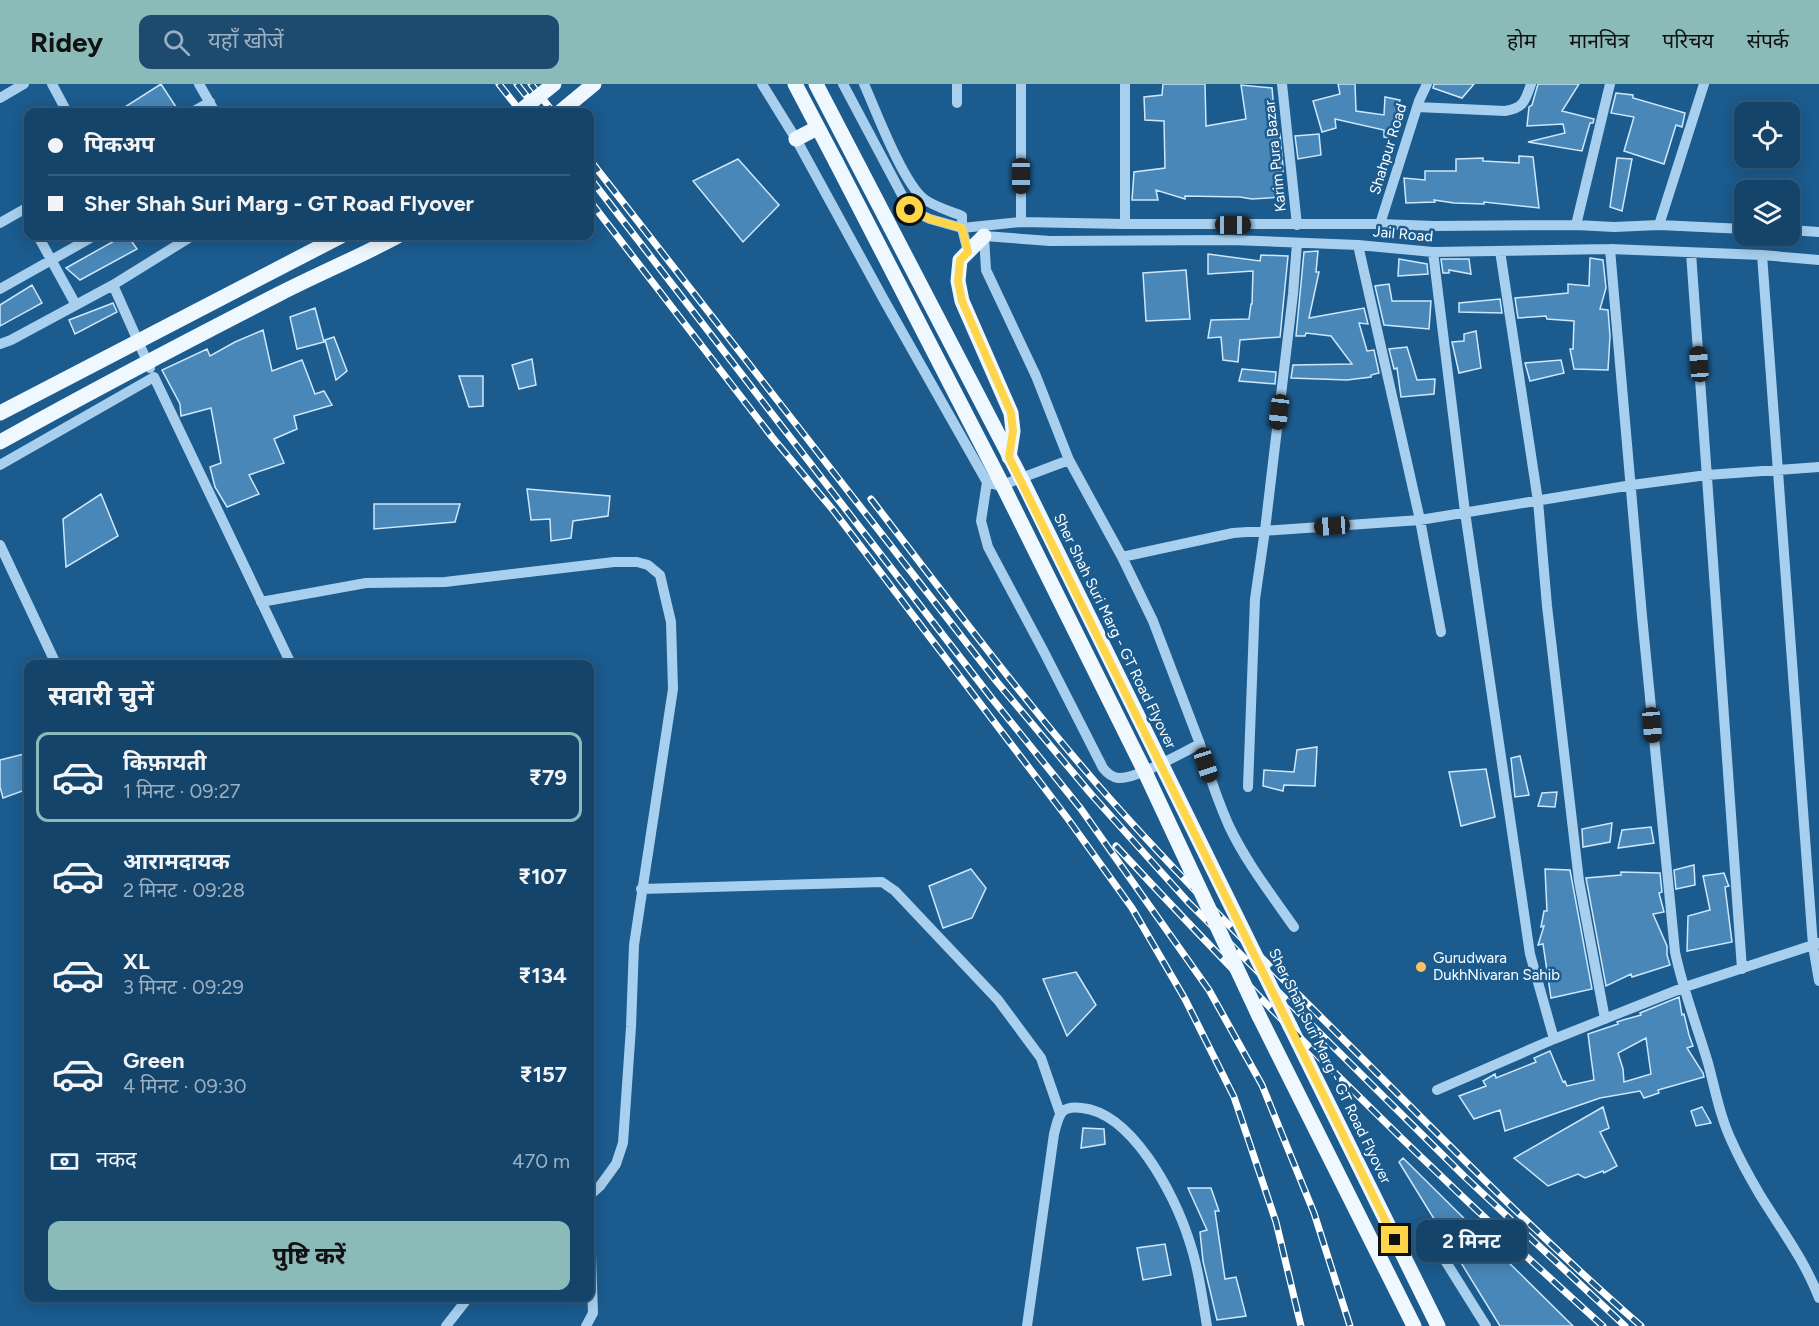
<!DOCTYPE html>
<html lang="hi">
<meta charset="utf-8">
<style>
:root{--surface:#14446a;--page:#1d4b70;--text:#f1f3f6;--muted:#9db0c1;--line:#335c7e;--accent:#8bbbb9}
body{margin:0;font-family:Figtree,"Noto Sans Devanagari",sans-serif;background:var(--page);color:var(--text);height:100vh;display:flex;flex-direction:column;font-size:22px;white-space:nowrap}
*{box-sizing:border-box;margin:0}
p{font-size:20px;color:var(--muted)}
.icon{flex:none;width:33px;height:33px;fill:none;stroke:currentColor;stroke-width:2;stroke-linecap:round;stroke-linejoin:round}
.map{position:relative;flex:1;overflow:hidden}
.side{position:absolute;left:24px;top:576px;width:570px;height:642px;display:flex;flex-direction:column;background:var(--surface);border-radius:12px;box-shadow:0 3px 15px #0003,0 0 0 2px var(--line)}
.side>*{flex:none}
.hud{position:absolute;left:24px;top:24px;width:570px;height:132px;border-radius:12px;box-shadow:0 3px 15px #0003,0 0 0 2px var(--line);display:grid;align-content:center;height:132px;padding:0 24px;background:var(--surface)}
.fabs{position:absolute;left:1734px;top:18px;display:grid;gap:12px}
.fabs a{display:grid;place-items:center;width:66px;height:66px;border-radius:12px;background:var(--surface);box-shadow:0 3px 15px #0003,0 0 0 2px var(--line);font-size:30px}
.end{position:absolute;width:27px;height:27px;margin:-14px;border:8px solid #ffd54a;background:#111;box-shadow:0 0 0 3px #111}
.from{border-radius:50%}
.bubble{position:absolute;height:42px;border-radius:12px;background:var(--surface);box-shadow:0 3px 15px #0003,0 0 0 2px var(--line);font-size:20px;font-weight:700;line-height:42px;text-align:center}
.car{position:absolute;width:18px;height:36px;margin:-18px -9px;border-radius:8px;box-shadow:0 0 4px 2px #0007;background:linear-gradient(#222 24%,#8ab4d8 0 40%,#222 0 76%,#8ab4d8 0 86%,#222 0)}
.hud b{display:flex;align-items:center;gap:21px;height:57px;font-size:22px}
.hud b+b{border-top:2px solid var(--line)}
.hud i{width:15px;height:15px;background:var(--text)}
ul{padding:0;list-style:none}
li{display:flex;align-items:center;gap:18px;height:90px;margin:0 12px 9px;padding:0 12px;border:3px solid transparent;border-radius:12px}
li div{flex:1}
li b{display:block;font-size:22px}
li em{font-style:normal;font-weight:700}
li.selected{border-color:var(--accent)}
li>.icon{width:54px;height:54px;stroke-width:1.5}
h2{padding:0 24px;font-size:27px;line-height:72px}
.pay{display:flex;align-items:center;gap:15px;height:66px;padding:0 24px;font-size:22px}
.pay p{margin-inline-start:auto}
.button{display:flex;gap:12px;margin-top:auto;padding:12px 24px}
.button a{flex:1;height:69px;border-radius:12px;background:var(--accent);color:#111;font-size:24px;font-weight:700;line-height:69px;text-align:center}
header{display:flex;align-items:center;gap:36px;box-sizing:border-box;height:84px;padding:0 30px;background:var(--accent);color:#111}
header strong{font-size:28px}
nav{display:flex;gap:33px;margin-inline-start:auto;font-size:21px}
.search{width:420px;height:54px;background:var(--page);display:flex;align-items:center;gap:15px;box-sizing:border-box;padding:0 21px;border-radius:12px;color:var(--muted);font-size:22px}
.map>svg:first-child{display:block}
.building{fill:#4887b8;stroke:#cee7fa;stroke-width:1.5;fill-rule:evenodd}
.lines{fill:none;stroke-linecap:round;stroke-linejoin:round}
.minor{stroke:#a8d0ee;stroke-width:10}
.major{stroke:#eff7ff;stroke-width:15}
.rail-casing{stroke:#fff;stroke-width:7}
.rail{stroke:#1b5b8e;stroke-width:4.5;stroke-dasharray:14;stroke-linecap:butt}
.major-bridge{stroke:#eff7ff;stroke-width:15}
.route{stroke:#ffd54a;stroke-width:8}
.poi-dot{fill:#ffc165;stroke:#1b5b8e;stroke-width:2}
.labels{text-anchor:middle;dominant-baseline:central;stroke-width:5;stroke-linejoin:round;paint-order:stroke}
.street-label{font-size:15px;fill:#fff;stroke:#1b5b8e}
.poi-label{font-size:15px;fill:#fff;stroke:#1b5b8e;text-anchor:start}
</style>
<header>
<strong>Ridey</strong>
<div class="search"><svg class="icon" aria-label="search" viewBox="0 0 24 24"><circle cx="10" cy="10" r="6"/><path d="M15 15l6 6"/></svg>यहाँ खोजें</div>
<nav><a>होम</a><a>मानचित्र</a><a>परिचय</a><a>संपर्क</a></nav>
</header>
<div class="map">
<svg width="1819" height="1242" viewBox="0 0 1819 1242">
<rect width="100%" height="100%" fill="#1b5b8e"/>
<path class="building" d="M161,0L176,23L165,28H117Z
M1163,0H1205L1206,42L1246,35L1241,1L1272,4L1276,49L1280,50L1283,83V113L1252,115L1240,113L1185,112V115L1156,106L1158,116H1132L1134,88L1165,84L1164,37L1145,36L1144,13L1162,11Z
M1338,0H1355L1356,27L1384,31L1385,13L1400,16L1388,54L1384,53V46L1335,35L1336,44L1322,48L1313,17L1340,10Z
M1434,0H1474L1462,14L1433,4Z
M1538,0H1579L1562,27L1594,35L1593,39H1590L1582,67L1528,58L1565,49L1563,40L1527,42L1529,23L1532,21Z
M1616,9L1633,11V14L1685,29L1682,43L1676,41L1664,80L1624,67L1634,33L1611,29Z
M1319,50L1321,71L1298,75L1295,52Z
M1519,72L1533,73L1539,124L1484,118V120L1454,119L1434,116L1435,118L1406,119L1404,94L1425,96V87H1456V75L1483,74V77L1519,79Z
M1617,74L1632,75L1622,127L1610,123Z
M738,75L779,121L743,158L693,97Z
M123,152H128L137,165L80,196L66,184Z
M1318,167L1316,188H1319L1309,234L1364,224L1368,240L1359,239L1367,267L1374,266L1379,289L1371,291V293L1347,296L1291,294L1293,281L1352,280L1331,252L1306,249L1305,252H1296L1304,168Z
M1208,170L1260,177L1261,171L1288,172L1280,253L1240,256L1238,278L1223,276L1221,253L1208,254L1211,236L1249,235L1251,220H1252L1253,187L1208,190Z
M1590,174L1603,176L1606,204L1600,225L1608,226L1610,252L1608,286L1574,285L1570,265H1573L1574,237L1547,235L1546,232L1518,234L1515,214L1568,209V200L1589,202Z
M1399,175L1427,180L1428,190L1398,192Z
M1441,175H1469L1471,190L1449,186V189H1443Z
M1186,186L1190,235L1146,237L1143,189Z
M1389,200L1392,217H1431L1429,245L1384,241L1375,202Z
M32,201L42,219L0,242V221Z
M1500,215L1502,229L1459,228V219Z
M113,219L117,228L75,250L69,236Z
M315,224L324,258L297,265L290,233Z
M263,246L272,287L302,276L315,310L324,307L332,321L294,332L297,345L274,355L284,379L249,391L259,410L227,423L215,403L210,383L221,379L211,324L181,332L180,320L162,286L207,265L210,272L235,258Z
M1476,247L1481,284L1459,289L1452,258L1464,257V250Z
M334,253L347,287L336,296L325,256Z
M1407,263L1417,296L1435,295L1434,310L1401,313L1397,284L1394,285L1389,265Z
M532,275L536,301L519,305L512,281Z
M1561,276L1564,289L1530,297L1525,279Z
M1242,285L1276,288L1275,300L1239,297Z
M459,292H483V322L469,323Z
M527,405L610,412L608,432L573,437L571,454L551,457L550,435L531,436Z
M101,410L118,452L66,483L63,435Z
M374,420H460L455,438L374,445Z
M1317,663L1315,702L1284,701L1283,707L1263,702L1264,686L1294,688L1297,666Z
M28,669V705L3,714L0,703V676Z
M1520,672L1529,711L1515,713L1511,674Z
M1486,685L1495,733L1461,742L1449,688Z
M1557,708L1555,723L1538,722L1542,709Z
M1612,739L1610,758L1583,763L1582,745Z
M1651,743L1654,759L1618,764L1622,746Z
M1694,781L1695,801L1676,805L1674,786Z
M971,785L986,804L972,834L943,844L929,802Z
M1545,785L1570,786L1592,905L1551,914L1543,860L1538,861L1544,842L1541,843L1544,827H1547Z
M1621,788L1660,789L1662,808L1659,809L1664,828L1653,830L1667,862V871L1670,881L1632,893L1631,890L1606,902L1586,794L1621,791Z
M1724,789L1728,800L1729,802L1725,803L1732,858L1687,867L1688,832L1710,826L1703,792Z
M1076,888L1096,921L1067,952L1043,895Z
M1679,913L1682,931L1684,930L1689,951L1693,962L1687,964L1703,989L1704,993L1658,1006L1659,1009L1644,1014L1640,1007L1600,1014L1505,1047L1500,1026L1474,1035L1459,1012L1486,1002L1483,997L1495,990L1496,994L1536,978L1534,974L1550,967L1563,998L1565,997L1567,1002L1594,996L1588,950L1618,940L1617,938L1623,936L1641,931L1640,929ZM1646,954L1651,990L1624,998L1623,985L1618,969Z
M1603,1023L1609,1044L1600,1048L1617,1082L1604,1089L1603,1087L1585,1094L1578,1090L1548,1102L1514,1074Z
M1702,1023L1711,1039L1696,1042L1691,1027Z
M1083,1044L1104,1045L1105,1060L1081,1064Z
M1403,1074L1573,1242H1500L1399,1078Z
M1188,1104H1211L1219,1127H1215L1225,1195L1236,1193L1246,1232L1217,1236L1203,1177L1200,1148L1207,1146Z
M1165,1160L1171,1191L1143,1196L1137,1164Z"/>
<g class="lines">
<path class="minor" d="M52,0L67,28
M199,0L215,28
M762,0L796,55L884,216L987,398L1000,402L1069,376
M843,0L910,126L930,135L962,144L1021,138L1125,140H1380L1434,142L1576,141L1614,143L1659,141L1744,145
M864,0C876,27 903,99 924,115C935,123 950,127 962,132V144L968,168
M1282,0L1297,141
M0,14L24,0
M957,19V0
M1417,23L1505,27C1524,24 1525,17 1531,0
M192,28L210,18
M1021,138V0
M0,139L28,123
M1125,140V0
M1380,140L1419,17L1427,0
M1576,141L1610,0
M1659,141L1704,0
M1790,146L1819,148
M38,152L76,221
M1358,161L1420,436L1441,548
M1610,165L1642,532L1675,868C1683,906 1697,942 1708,979C1715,1005 1720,1033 1732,1058C1740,1076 1750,1094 1760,1111C1781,1145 1805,1177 1819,1214
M1500,167L1538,417L1547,522L1579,797L1605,935
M1433,168L1465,428L1530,870L1554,955
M1691,169L1742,885
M1762,171L1813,862L1819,897
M113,201L150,284
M0,205L94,152
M0,260L11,256L113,201L192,152
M0,381L154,293L291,580
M987,398L981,437L988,463L1044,568L1103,684C1107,689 1111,693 1118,694C1135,696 1183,668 1200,660L1153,537L1122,473L1069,376L1036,292L986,186L984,152L1050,157L1231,156L1358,161L1433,168L1610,165L1762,171L1819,176
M0,461L56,580
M1122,473L1233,449L1420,436L1632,401L1707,391L1819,383
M261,518L366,499L445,498L614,478H637L648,481L660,491L671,538L673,605L634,861L631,943L623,1059L616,1080L600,1102L590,1111
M1200,660C1208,688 1217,715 1229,742C1246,778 1271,810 1294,843
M1248,703L1255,515L1265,446L1293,210L1297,159
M641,805L882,798L895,807L998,916L1041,974L1060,1029
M1437,1006L1554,955L1685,903L1819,859
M1426,1146L1486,1242
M446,1242L468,1214
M586,1242L593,1229L590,1141
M1027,1242L1054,1050C1059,1031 1060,1021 1082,1024C1132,1029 1174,1110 1188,1153C1198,1181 1202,1212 1207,1242"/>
<path class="major" d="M795,0L836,78
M560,28L594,0
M796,55L817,44
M984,152L960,176L958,197L962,217L1011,329L1013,347L1009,373
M1259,932L1414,1242
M1290,942L1438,1242"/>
<g class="rail-casing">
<path id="rail" d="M499,0L521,28
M517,0L539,28
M531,0L553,28
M590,76L997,598L1091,710L1189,819L1383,1012L1465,1093L1625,1242
M590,94L990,612L1081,725L1209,906L1262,1001L1314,1129L1350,1242
M590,117L772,353L833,426L1068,735L1132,824L1185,915L1234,1013L1276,1138L1301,1242
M871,415C945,511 1018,609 1097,700C1178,793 1267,879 1354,966C1448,1060 1541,1155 1641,1242
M1116,762C1271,929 1433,1090 1603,1242"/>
</g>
<use href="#rail" class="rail"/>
<path class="major-bridge" d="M816,0L1024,400L1290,942
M519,28L554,0
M836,78L1005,406L1145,688L1259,932
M0,329L341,152
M0,358C92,307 185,258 279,210C318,190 359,173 398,152"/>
</g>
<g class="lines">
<path class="route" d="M910,126L930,135L962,144L968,168L960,176L958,197L962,217L1011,329L1013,347L1009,373L1395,1156"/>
</g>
<circle class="poi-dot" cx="1421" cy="883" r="6"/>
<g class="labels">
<g class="street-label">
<text transform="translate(1388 65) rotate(-73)">Shahpur Road</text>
<text transform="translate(1275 72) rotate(-96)">Karim Pura Bazar</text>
<text transform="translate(1403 150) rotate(5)">Jail Road</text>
<text transform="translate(1115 547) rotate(64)">Sher Shah Suri Marg - GT Road Flyover</text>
<text transform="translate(1330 982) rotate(64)">Sher Shah Suri Marg - GT Road Flyover</text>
</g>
<g class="poi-label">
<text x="1433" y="874">Gurudwara<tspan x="1433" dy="17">DukhNivaran Sahib</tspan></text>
</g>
</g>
</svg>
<div class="fabs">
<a><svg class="icon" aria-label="locate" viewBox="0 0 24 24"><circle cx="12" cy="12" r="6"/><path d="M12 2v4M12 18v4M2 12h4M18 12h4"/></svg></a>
<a><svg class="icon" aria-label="layers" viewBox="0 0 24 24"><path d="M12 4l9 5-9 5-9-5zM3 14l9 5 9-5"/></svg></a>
</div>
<i class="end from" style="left:910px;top:126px"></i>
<i class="end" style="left:1395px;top:1156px"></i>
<div class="bubble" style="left:1416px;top:1136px;width:111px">2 मिनट</div>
<i class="car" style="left:1021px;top:92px;rotate:180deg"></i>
<i class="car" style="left:1233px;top:141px;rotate:90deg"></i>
<i class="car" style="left:1699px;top:280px;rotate:356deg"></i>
<i class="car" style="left:1279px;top:328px;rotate:187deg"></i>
<i class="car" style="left:1332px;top:442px;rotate:266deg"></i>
<i class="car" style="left:1652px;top:641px;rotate:175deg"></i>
<i class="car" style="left:1206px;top:681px;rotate:162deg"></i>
<div class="hud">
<b><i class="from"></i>पिकअप</b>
<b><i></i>Sher Shah Suri Marg - GT Road Flyover</b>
</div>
<section class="side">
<h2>सवारी चुनें</h2>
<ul>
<li class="selected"><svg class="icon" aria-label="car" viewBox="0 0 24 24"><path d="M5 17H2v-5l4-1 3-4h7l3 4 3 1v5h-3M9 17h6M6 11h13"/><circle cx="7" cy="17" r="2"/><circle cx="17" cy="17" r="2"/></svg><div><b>किफ़ायती</b><p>1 मिनट · 09:27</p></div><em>₹79</em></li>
<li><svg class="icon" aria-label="car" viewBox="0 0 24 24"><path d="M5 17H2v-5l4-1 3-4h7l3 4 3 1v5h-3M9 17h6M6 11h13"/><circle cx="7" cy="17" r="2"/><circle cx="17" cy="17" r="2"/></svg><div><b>आरामदायक</b><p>2 मिनट · 09:28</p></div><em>₹107</em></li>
<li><svg class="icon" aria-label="car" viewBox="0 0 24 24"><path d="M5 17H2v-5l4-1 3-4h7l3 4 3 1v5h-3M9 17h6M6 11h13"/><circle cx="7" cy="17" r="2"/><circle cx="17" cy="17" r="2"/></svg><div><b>XL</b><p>3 मिनट · 09:29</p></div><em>₹134</em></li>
<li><svg class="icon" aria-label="car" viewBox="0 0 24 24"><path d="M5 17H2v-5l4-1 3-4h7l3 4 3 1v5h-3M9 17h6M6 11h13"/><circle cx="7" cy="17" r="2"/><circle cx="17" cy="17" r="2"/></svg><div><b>Green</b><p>4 मिनट · 09:30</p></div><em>₹157</em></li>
</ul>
<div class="pay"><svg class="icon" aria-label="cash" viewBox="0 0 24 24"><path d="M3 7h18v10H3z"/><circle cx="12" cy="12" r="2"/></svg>नकद<p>470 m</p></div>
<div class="button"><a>पुष्टि करें</a></div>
</section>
</div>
